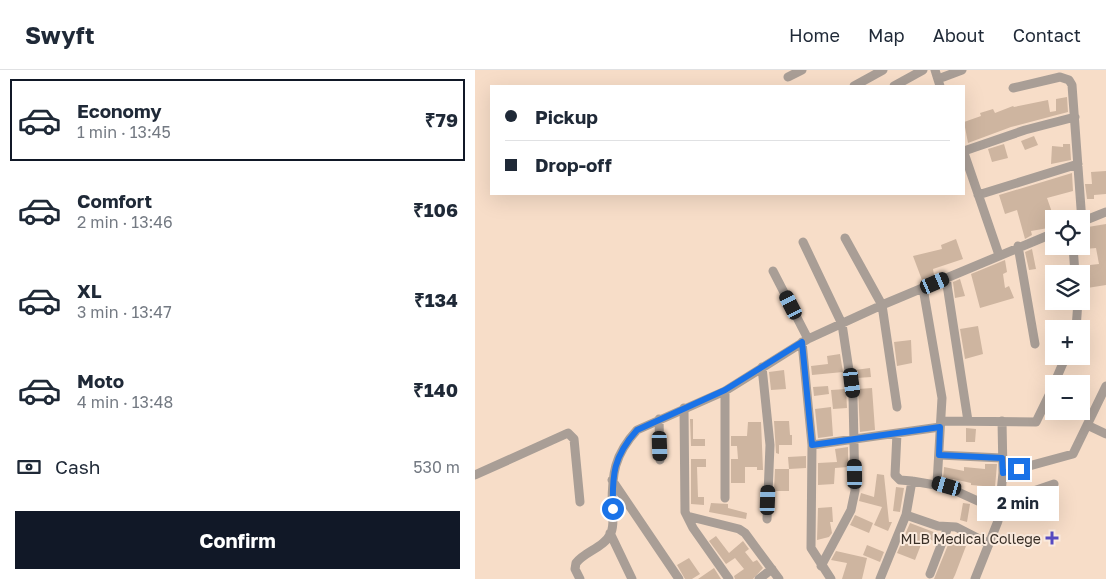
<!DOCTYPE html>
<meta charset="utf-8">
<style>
:root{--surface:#fff;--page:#f2f2f3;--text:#1f2937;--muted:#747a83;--line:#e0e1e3;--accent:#111827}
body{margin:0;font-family:"Golos Text",sans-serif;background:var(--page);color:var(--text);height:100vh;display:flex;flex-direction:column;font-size:19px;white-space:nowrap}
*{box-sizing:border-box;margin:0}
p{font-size:16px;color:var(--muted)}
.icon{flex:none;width:28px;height:28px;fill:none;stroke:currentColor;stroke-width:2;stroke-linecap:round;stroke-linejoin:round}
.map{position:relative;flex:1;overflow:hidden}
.sheet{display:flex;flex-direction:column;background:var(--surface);width:475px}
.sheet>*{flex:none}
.hud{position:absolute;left:15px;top:15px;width:475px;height:110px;border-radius:0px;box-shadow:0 5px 20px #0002;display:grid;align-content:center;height:110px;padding:0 15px;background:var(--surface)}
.fabs{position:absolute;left:570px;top:140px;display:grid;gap:10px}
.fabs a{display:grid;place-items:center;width:45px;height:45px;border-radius:0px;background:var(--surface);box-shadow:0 5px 20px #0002;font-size:25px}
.end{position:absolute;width:22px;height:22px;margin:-11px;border:6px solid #1a73e8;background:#fff;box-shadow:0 0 0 2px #fff}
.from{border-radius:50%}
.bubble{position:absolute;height:35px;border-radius:0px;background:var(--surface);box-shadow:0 5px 20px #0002;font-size:16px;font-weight:700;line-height:35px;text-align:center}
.car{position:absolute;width:15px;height:30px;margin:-15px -8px;border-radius:6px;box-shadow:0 0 4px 1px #0007;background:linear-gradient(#222 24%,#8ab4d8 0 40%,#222 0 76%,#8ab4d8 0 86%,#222 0)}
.hud b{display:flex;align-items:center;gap:18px;height:48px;font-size:19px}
.hud b+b{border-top:1px solid var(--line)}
.hud i{width:12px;height:12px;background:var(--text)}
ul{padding:9px 0 0;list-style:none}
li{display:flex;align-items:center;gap:15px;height:82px;margin:0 10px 8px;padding:0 5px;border:2px solid transparent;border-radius:0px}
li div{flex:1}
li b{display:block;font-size:19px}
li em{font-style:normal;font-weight:700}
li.selected{border-color:var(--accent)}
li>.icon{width:45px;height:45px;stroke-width:1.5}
.pay{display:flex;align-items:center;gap:12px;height:55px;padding:0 15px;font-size:19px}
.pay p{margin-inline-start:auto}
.cta{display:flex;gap:10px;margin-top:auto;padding:10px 15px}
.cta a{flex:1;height:58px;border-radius:0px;background:var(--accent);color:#fff;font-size:20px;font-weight:700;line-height:58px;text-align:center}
header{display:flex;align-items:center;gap:30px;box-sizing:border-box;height:70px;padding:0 25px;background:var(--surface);border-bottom:1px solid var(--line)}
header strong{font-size:24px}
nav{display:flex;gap:28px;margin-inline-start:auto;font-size:18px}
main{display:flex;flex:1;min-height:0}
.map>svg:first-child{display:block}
.building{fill:#ceb5a0}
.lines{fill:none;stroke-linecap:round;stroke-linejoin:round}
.street{stroke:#a99e96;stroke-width:9}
.route{stroke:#1a73e8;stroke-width:6}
.poi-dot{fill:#574ac2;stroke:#fcecdf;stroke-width:2}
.labels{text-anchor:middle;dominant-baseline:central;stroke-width:4;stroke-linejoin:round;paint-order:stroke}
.poi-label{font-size:14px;fill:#3a3028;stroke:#fcecdf;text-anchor:end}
</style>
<header>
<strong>Swyft</strong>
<nav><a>Home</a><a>Map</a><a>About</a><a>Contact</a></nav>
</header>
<main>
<section class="sheet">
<ul>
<li class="selected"><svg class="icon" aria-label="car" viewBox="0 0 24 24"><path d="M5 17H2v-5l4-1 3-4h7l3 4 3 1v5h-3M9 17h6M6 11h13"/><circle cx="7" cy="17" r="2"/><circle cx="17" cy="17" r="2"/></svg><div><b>Economy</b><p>1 min · 13:45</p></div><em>₹79</em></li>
<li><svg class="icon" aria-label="car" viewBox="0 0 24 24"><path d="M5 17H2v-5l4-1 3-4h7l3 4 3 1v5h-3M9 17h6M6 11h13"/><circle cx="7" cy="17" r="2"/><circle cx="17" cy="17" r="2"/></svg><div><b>Comfort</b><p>2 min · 13:46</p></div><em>₹106</em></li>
<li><svg class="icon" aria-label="car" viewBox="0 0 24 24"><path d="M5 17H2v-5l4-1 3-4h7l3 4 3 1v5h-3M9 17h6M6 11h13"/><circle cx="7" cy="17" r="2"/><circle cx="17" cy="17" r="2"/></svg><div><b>XL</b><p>3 min · 13:47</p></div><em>₹134</em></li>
<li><svg class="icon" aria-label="car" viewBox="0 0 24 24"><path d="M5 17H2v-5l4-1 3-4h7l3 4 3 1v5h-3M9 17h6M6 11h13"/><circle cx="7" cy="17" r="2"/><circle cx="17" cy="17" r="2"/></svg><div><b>Moto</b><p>4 min · 13:48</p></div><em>₹140</em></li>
</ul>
<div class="pay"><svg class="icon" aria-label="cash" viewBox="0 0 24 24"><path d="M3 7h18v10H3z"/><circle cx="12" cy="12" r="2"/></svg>Cash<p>530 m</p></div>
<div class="cta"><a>Confirm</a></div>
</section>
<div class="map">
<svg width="631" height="509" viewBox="0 0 631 509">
<rect width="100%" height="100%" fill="#f7ddc8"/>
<path class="building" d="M592,27L593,42L536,57L493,73L489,52L506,46L505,43L518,39L520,43L538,36L539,37L573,30L575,42L581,41V29Z
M559,66L563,75L550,80L546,71Z
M529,74L533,88L517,92L513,79Z
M588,74H595L596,90L576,94L577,76L588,77Z
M631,101V124L619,125V129H612L610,114H617L616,102Z
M597,103L598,121L572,128L579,148V157L556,161L557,165L550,169L542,140L530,144L524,125Z
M631,154V215L606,219V196L624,194L621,178L610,179L607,158Z
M481,169L488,189L458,199L459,205L447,210L438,186L467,179L466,175Z
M557,179L561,199L554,200L550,182Z
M530,190L532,202L528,204L530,218L534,216L539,228L505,238L496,204Z
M485,209L490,226L480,228L478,212Z
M503,256L508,284L490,289L485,259Z
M436,270L437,293L422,296L419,272Z
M365,284L368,302L337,305L336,296L353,294L352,286Z
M395,298L396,307L382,308L380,300Z
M309,300L311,319L296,320L294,302Z
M353,316L354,324L339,326L338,317Z
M397,318L400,360L385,362L383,319Z
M371,319L372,338L358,339L356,320Z
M356,337L358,366L343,368L340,339Z
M215,349H218V369H230V376H216Z
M299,351H314L315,365H317V375H304V384L301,383Z
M273,352H286L288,400H282V397H270V413H256V389H263L262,376H256V366H272Z
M491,358L501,359L500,372H491Z
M373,377V397L360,398L359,414L343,415V393L362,392L360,379Z
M331,386V398L314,399L313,387Z
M216,389H231V397H222L223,427H229V435L216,434Z
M510,394H522L520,417L496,415V413L478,409L477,413L468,410L469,397L489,401V397L510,399Z
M300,399H314V421H299Z
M402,404L409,405L414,452H417L413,461L399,455L407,437L384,431L386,423L399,427Z
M421,417L429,418L425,442L418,441Z
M236,433L253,434V438L272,443L271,449L234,442Z
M488,433L495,434L492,452L485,450Z
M357,437L358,452H355L357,463L354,467L342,470L343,438Z
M380,445L398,453L394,463L375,455Z
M435,453L464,464L461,472L449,467L440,490L422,483Z
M241,466L254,483L268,471L274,479L270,482L278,492L282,490L288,498L278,509H260L259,506L269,499L260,488L251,494L234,471Z
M475,470L491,476L480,505L478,509H459Z
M392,475L409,482L405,492L388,485Z
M361,481L392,488L387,509H367L372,493L356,490Z
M214,488L225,504L217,509H210L202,495Z
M239,498L246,509H223Z"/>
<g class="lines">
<path class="street" d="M460,0L465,16
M313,7L327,0
M463,9L487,0
M379,16L408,0
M419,16L448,0
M538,18L585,7L594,10L597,15L607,152
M489,81L550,60L600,47
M489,83L524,185
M503,125L603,94
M606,152L631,142
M370,168L407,235L422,337
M328,172L367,254L378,327L380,421L376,440L346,496
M543,176L560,274
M598,176L600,204
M298,201L333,269
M471,208L493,351
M448,218L467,328L462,414
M601,259L603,231
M327,272L337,375L336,478L356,509
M287,297L295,375L292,449
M579,314L591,286
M250,321V428
M209,338L210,442L218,458L254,509
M184,349L185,390
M466,351L561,352L579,315
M527,351L528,403
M612,355L631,364
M337,375L465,357
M464,385L527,388
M0,405L93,363L99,369L105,432
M137,410L204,509
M437,411L472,417L525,441
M526,432L579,414
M431,445L463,456L481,457L514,474
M212,446L264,459L270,463L304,509
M135,463L157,509
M455,504L473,457
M105,509L100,499L101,493C110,481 129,478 136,463C139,455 138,444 137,436C137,404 139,385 162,360L250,321L333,269L407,235L579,163
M284,509L297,499
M405,509L431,445L437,411L425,410L420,405L422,363
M500,509L523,451L528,403L598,384L631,316"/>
</g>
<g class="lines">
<path class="route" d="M138,439C137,405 138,387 162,360L250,320L327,272L337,375L465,357L464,385L527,388L528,403L544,399"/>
</g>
<path class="poi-dot" d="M574.5 460.5h5v5h5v5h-5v5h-5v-5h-5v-5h5z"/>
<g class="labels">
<g class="poi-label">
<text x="566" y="468">MLB Medical College</text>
</g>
</g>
</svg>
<div class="fabs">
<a><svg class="icon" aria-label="locate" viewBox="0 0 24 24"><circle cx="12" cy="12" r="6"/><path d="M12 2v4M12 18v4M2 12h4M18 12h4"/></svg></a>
<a><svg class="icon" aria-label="layers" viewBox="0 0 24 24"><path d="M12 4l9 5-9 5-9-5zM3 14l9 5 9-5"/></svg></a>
<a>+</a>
<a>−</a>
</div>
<i class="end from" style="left:138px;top:439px"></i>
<i class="end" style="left:544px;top:399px"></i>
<div class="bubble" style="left:502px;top:416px;width:82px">2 min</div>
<i class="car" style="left:460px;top:213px;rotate:67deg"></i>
<i class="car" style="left:316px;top:235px;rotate:333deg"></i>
<i class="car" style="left:377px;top:313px;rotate:173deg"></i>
<i class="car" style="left:185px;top:376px;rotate:178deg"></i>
<i class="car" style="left:380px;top:404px;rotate:359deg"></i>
<i class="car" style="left:472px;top:416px;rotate:286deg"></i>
<i class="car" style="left:293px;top:430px;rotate:2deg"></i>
<div class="hud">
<b><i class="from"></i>Pickup</b>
<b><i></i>Drop-off</b>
</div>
</div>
</main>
